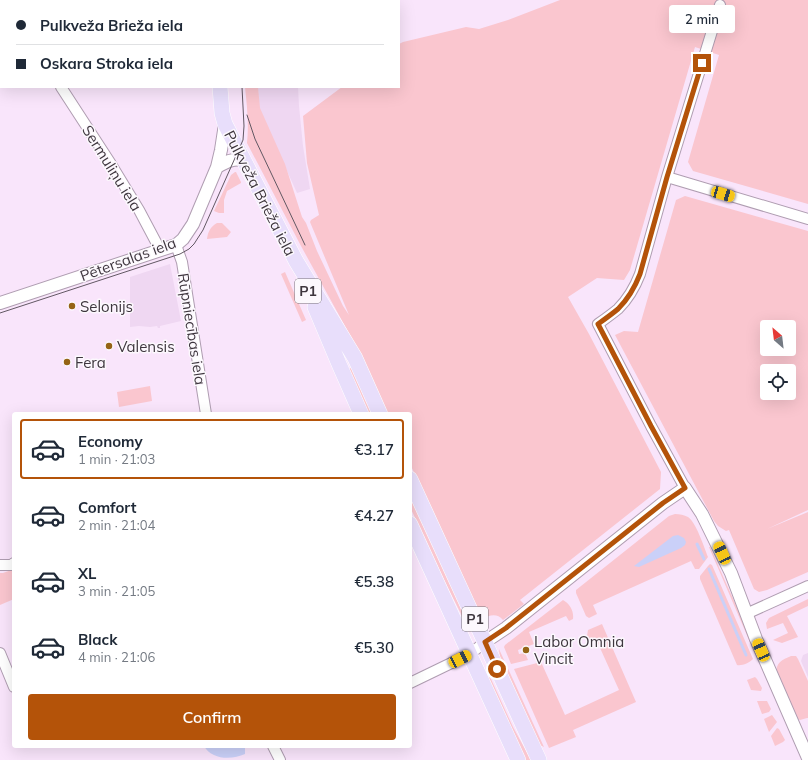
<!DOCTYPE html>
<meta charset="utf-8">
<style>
:root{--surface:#fff;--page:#f6f6f7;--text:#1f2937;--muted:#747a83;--line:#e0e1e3;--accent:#b45309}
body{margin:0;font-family:Mulish,sans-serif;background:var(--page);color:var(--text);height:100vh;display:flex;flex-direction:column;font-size:15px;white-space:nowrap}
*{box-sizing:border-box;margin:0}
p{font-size:13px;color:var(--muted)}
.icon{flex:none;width:22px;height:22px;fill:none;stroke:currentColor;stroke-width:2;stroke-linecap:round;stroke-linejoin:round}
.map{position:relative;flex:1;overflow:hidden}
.side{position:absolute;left:12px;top:412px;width:400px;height:336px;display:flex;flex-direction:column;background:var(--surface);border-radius:4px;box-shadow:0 4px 16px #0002}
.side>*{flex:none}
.banner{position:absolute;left:0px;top:0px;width:400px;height:88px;box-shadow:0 4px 16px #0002;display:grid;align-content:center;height:88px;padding:0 16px;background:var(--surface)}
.needle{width:26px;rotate:332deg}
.tools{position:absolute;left:760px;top:320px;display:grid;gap:8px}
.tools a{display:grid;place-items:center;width:36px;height:36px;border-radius:4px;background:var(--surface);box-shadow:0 4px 16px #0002;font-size:20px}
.end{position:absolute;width:18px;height:18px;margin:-9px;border:5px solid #b45309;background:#fff;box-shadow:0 0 0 2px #fff}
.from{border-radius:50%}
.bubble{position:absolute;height:28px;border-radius:4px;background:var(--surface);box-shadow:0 4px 16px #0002;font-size:13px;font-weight:600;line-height:28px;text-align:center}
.car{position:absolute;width:12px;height:24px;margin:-12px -6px;border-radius:5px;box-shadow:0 0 3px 1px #0007;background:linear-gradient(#f5c518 24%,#345 0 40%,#f5c518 0 76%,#345 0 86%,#f5c518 0)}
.banner b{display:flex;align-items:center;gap:14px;height:38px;font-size:15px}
.banner b+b{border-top:1px solid var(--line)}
.banner i{width:10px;height:10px;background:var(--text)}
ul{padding:7px 0 0;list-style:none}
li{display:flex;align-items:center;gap:12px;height:60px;margin:0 8px 6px;padding:0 8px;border:2px solid transparent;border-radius:4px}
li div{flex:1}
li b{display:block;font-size:15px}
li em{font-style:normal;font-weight:600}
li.active{border-color:var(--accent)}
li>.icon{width:36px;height:36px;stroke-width:1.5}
.button{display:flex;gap:8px;margin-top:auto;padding:8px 16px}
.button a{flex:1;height:46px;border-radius:4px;background:var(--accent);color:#fff;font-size:16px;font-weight:600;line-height:46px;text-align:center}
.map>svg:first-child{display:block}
.built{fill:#efd7f2}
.green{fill:#fac6cf;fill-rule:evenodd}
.water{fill:#cad0f8}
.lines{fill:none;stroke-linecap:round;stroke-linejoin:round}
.stream{stroke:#cad0f8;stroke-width:3}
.minor-casing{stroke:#af9db1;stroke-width:12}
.tertiary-casing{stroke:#af9db1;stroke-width:14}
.primary-casing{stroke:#fff;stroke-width:16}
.minor{stroke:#fff;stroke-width:10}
.tertiary{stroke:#fff;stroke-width:12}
.primary{stroke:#e8defb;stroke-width:15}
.tram{stroke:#625863;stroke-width:1}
.route{stroke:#b45309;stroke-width:5}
.poi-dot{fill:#956315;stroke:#fcf8fd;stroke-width:1.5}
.labels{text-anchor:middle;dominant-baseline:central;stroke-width:3;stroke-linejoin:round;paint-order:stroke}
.shield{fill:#fcf8fd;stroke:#777077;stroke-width:1}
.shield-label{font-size:14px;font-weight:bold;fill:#3e363e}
.street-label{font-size:15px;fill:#3e363e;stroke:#fcf8fd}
.poi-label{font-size:15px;fill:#3e363e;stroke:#fcf8fd;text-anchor:start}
</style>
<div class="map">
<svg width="808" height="760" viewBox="0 0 808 760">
<rect width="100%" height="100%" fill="#f9e5fb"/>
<path class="built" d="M258,87H298L299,106L303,146L310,189L297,193L259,109Z
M170,264L181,321L160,326V328H158L157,326L150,327L139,326L130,327V277Z
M808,653V677L801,661L803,655Z"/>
<path class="green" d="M560,0H808V204L693,171L688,162L719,55L695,47L630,270L624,280L597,278L568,297L589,334L661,472L660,489L520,600L524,604L503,620C497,613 490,615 482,619L435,516L410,464V414H388L362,357L301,246L247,143C249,124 247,106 245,87H258L260,108L285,164L302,217L306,223L317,251L343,306L349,315L310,222L311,220L319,215L307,163L303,116L342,87H399V44L403,42L466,27L479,29L508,20Z
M235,172H236L241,182V183L227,191L224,200V213H219L214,211L231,175Z
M685,196L808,231V510L767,529L808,512V572L767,590L759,592L754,589L729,530L726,531L718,526L714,521L615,335L624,331L638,332L676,200ZM767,327H789V349H767ZM767,371H789V393H767Z
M217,223H222L231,232L227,237L207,239C208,232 210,227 217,223Z
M285,272L306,320L302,322L281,274Z
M350,368L352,369L373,414H367L348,369Z
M150,386L152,401L119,407L117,392Z
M410,492L471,626L468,628L445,582L410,507Z
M675,514C680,514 684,515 688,517C696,522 704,547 708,557L699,569H695L691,561L593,605L597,614L589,618L586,616L576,593V590L669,516Z
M709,547H710L755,648V654Z
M710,564L712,565L753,659C749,663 742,666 737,665L700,579V576L708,566Z
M14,569V599L0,605V573H3Z
M808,599V606L787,616L798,637L782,643L773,640L788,633L783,623L767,629L766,623L769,618Z
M563,600C570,604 574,611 573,619L569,621L566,616L529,632L534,644L518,650L519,654L525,653L528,660L511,664L504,647L505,645Z
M602,624L636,702L573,730L576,737L549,748L514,669L541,662L565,715L619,690L596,639L591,641L587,636L588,630Z
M499,649L544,747L540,745L500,658Z
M791,656H796L798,659L808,681V718H807L800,720L795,718L776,674C776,662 782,660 791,656Z
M489,677L491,679L513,727L531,760H525L488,678Z
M755,677L757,679L762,688L761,691L751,690L747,680Z
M757,701H767L771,709L769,712L762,714Z
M772,715L777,722L769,732L764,719Z
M777,728L779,729L785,740L783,742L775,746L771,736Z"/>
<path class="water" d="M678,535L684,538L686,542L685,545L681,548L639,567L634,566L673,536Z
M204,746H245V754C232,760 212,760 204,746Z"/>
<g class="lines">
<path class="stream" d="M697,544L704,559
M709,569L746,655"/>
<g class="minor-casing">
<path id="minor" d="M21,0L22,1
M0,40H1
M61,87L111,164L139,210L157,244L159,251
M667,177L808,219
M176,245L182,262L206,414
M685,488L651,426L598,324C605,319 612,314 618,309C628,299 635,287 640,274L667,177L720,5
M0,565H11L14,563
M746,614L808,586
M0,653L14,687
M410,683L470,654L485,642
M273,746L280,760"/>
</g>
<g class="tertiary-casing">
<path id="tertiary" d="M217,167C226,162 233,158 243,160
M0,303L176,245L183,239L193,224L217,167L221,150L225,124
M485,642L506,628L663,503L685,488L702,514L731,573L756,639L808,758"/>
</g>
<g class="primary-casing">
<path id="primary" d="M214,0V1
M220,87L222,113L225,124L296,261L355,358L380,414
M315,307L339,364L361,414
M410,479L539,760
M410,524L518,760"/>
</g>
<use href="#minor" class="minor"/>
<use href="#tertiary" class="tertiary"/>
<use href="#primary" class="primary"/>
<path class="tram" d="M231,0V1
M247,115L255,139L305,245
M0,313L180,254L189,249L194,244L203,230L243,140L244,126L242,87"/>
</g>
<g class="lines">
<path class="route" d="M497,669L485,642L506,628L663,503L685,488L651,426L598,324C605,319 612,314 618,309C628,299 635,287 640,274L667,177L702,63"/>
</g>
<g class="poi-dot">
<circle cx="72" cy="306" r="4"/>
<circle cx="109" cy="346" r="4"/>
<circle cx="67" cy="362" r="4"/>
<circle cx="526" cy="650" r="4"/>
</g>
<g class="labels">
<g class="shield">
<rect x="295" y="279" width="26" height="24" rx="3"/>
<rect x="462" y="607" width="26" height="24" rx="3"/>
</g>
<g class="shield-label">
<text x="308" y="291">P1</text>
<text x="475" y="619">P1</text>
</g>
<g class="street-label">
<text transform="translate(112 168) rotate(58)">Sermuliņu iela</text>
<text transform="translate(260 193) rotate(63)">Pulkveža Brieža iela</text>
<text transform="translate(128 259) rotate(-20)">Pētersalas iela</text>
<text transform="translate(192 329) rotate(81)">Rūpniecības iela</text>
</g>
<g class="poi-label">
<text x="80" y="306">Selonijs</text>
<text x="117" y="346">Valensis</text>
<text x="75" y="362">Fera</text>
<text x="534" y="641">Labor Omnia<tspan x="534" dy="17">Vincit</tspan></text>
</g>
</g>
</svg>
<div class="tools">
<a><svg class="needle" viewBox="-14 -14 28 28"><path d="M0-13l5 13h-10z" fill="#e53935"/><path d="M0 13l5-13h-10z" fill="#747a83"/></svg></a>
<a><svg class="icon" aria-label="locate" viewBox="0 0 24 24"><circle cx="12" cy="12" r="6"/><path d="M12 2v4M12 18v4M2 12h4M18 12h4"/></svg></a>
</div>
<i class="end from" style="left:497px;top:669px"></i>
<i class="end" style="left:702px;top:63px"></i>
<div class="bubble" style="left:669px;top:5px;width:66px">2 min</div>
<i class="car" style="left:723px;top:194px;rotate:106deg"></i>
<i class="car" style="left:722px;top:553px;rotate:335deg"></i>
<i class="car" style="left:761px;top:650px;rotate:336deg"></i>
<i class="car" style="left:460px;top:659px;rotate:63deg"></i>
<div class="banner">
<b><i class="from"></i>Pulkveža Brieža iela</b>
<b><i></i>Oskara Stroka iela</b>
</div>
<section class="side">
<ul>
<li class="active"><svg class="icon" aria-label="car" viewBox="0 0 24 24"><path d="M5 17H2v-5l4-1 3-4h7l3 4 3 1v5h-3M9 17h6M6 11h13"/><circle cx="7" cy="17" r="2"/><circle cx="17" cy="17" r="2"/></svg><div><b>Economy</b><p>1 min · 21:03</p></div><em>€3.17</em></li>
<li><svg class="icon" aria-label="car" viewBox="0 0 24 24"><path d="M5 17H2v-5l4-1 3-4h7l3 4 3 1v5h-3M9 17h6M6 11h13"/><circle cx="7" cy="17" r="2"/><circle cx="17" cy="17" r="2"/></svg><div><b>Comfort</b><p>2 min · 21:04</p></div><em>€4.27</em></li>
<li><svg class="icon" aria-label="car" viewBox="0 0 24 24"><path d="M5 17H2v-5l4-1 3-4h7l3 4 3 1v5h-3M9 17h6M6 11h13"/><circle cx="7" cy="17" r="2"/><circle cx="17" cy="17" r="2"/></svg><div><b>XL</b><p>3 min · 21:05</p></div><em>€5.38</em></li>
<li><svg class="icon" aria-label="car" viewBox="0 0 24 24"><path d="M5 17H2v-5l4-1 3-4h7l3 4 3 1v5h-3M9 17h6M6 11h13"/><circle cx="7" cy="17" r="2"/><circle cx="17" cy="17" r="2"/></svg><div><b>Black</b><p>4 min · 21:06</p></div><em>€5.30</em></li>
</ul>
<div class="button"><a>Confirm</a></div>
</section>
</div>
